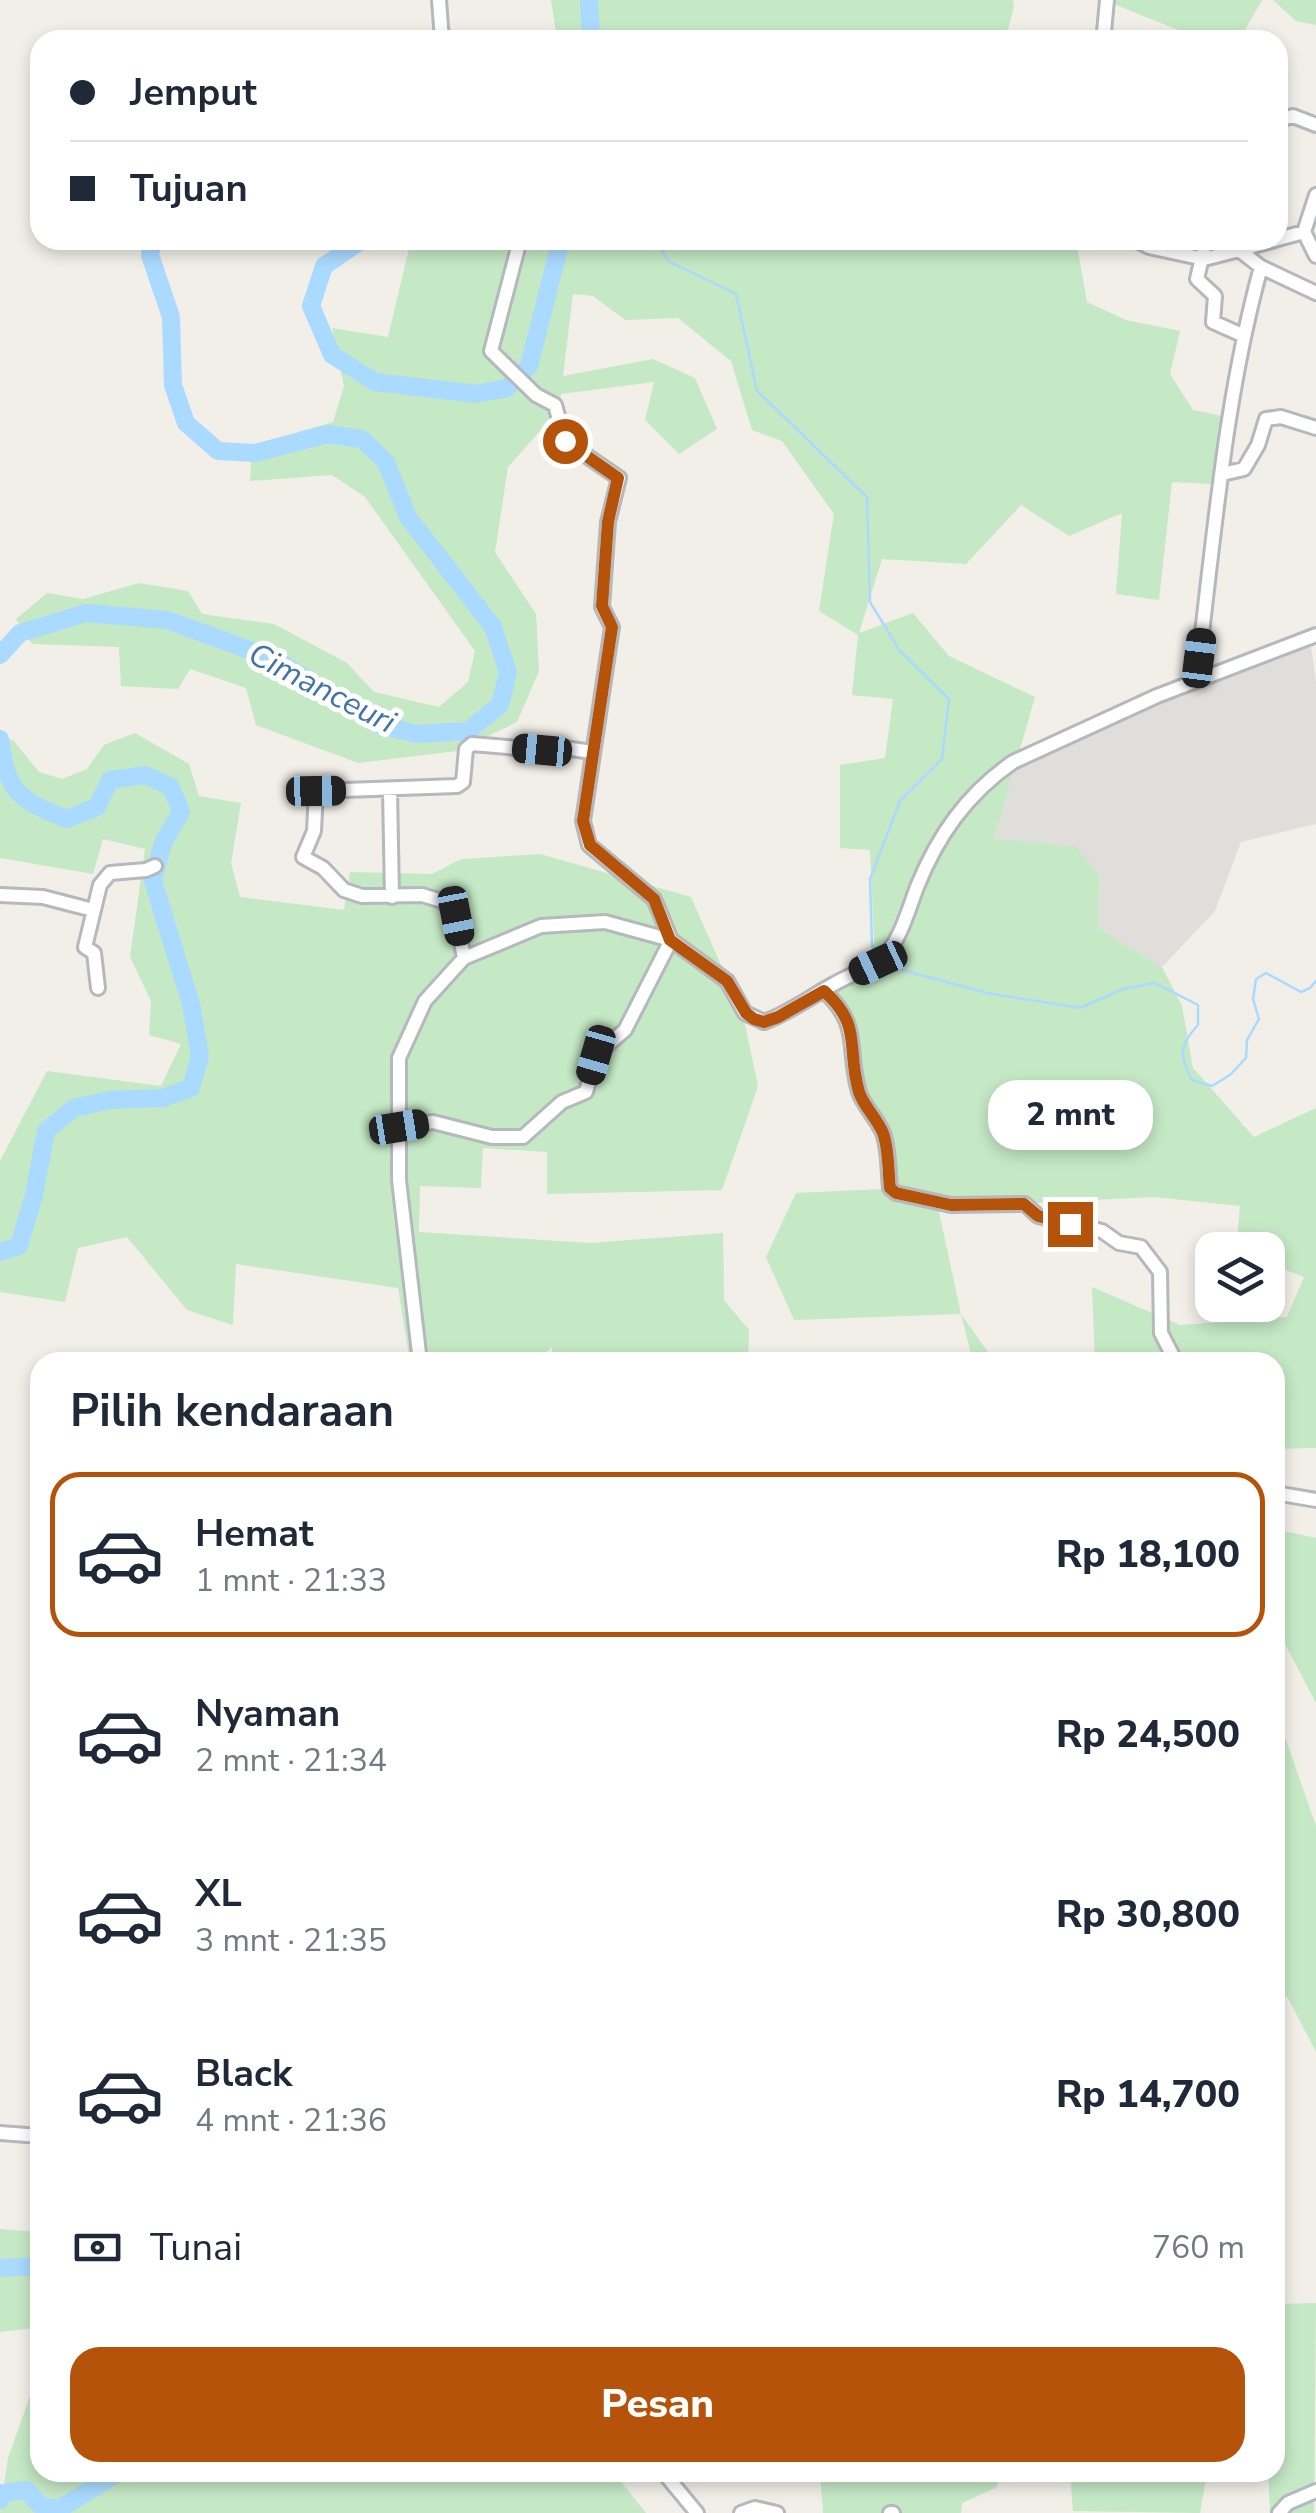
<!DOCTYPE html>
<html lang="id">
<meta charset="utf-8">
<style>
:root{--surface:#fff;--page:#f2f2f3;--text:#1f2937;--muted:#747a83;--line:#e0e1e3;--accent:#b45309}
body{margin:0;font-family:"Nunito Sans",sans-serif;background:var(--page);color:var(--text);height:100vh;display:flex;flex-direction:column;font-size:38px;white-space:nowrap}
*{box-sizing:border-box;margin:0}
p{font-size:32px;color:var(--muted)}
.icon{flex:none;width:55px;height:55px;fill:none;stroke:currentColor;stroke-width:2;stroke-linecap:round;stroke-linejoin:round}
.map{position:relative;flex:1;overflow:hidden}
.panel{position:absolute;left:30px;top:1352px;width:1255px;height:1130px;display:flex;flex-direction:column;background:var(--surface);border-radius:30px;box-shadow:0 5px 15px #0003}
.panel>*{flex:none}
.top-card{position:absolute;left:30px;top:30px;width:1258px;height:220px;border-radius:30px;box-shadow:0 5px 15px #0003;display:grid;align-content:center;height:220px;padding:0 40px;background:var(--surface)}
.controls{position:absolute;left:1195px;top:1232px;display:grid;gap:20px}
.controls a{display:grid;place-items:center;width:90px;height:90px;border-radius:20px;background:var(--surface);box-shadow:0 5px 15px #0003;font-size:50px}
.end{position:absolute;width:45px;height:45px;margin:-22px;border:12px solid #b45309;background:#fff;box-shadow:0 0 0 5px #fff}
.from{border-radius:50%}
.bubble{position:absolute;height:70px;border-radius:30px;background:var(--surface);box-shadow:0 5px 15px #0003;font-size:32px;font-weight:800;line-height:70px;text-align:center}
.car{position:absolute;width:30px;height:60px;margin:-30px -15px;border-radius:12px;box-shadow:0 0 8px 2px #0007;background:linear-gradient(#222 24%,#8ab4d8 0 40%,#222 0 76%,#8ab4d8 0 86%,#222 0)}
.top-card b{display:flex;align-items:center;gap:35px;height:95px;font-size:38px}
.top-card b+b{border-top:2px solid var(--line)}
.top-card i{width:25px;height:25px;background:var(--text)}
ul{padding:0;list-style:none}
li{display:flex;align-items:center;gap:30px;height:165px;margin:0 20px 15px;padding:0 20px;border:5px solid transparent;border-radius:30px}
li div{flex:1}
li b{display:block;font-size:38px}
li em{font-style:normal;font-weight:800}
li.selected{border-color:var(--accent)}
li>.icon{width:90px;height:90px;stroke-width:1.5}
h2{padding:0 40px;font-size:45px;line-height:120px}
.pay{display:flex;align-items:center;gap:25px;height:110px;padding:0 40px;font-size:38px}
.pay p{margin-inline-start:auto}
.action{display:flex;gap:20px;margin-top:auto;padding:20px 40px}
.action a{flex:1;height:115px;border-radius:30px;background:var(--accent);color:#fff;font-size:40px;font-weight:800;line-height:115px;text-align:center}
.map>svg:first-child{display:block}
.industrial{fill:#e0deda}
.green{fill:#c5e8c5}
.lines{fill:none;stroke-linecap:round;stroke-linejoin:round}
.stream{stroke:#aadaff;stroke-width:2.5}
.river{stroke:#aadaff;stroke-width:18}
.minor-casing{stroke:#b5b8bc;stroke-width:18}
.minor{stroke:#fff;stroke-width:12}
.route{stroke:#b45309;stroke-width:12}
.labels{text-anchor:middle;dominant-baseline:central;stroke-width:10;stroke-linejoin:round;paint-order:stroke}
.water-label{font-size:32px;font-style:italic;fill:#4174aa;stroke:#fff}
</style>
<div class="map">
<svg width="1316" height="2513" viewBox="0 0 1316 2513">
<rect width="100%" height="100%" fill="#f1efe8"/>
<path class="industrial" d="M1310,639L1316,682V824L1241,842L1215,911L1162,967L1098,928L1099,875L994,839L1018,755Z"/>
<path class="green" d="M551,0H1013L1014,7L1005,40H557Z
M1104,0H1262L1239,40H1203Z
M1273,0H1316V25L1296,21Z
M411,240H1082L1078,251L1087,302L1126,320L1180,331L1170,374L1193,410L1222,416L1213,484L1172,482L1159,600L1116,594L1122,513L1069,536L1021,505L966,564L882,559L859,633L913,613L949,656L1035,697L994,839L1076,847L1099,875L1098,928L1162,967L1182,1006L1193,1068L1254,1137L1316,1108V1448L1275,1449V1362H1095L1092,1287L1180,1325L1287,1317L1304,1277L1268,1263V1250H1236L1240,1206L1154,1197L1031,1203H937L961,1314L995,1362H973L961,1314L794,1320L766,1257L796,1193L883,1189L886,1134L856,1092L844,1017L822,992L875,962L870,850L840,848V765L885,758L893,699L852,695L858,635L819,611L834,514L782,441L752,430L731,361L678,318L625,320L593,296L573,294L563,376L653,359L695,378L717,429L679,454L645,420L654,382L561,394L559,410L508,467L495,552L536,614L539,671L517,722L457,751L358,763L256,725L246,688L190,669L178,689L121,686L119,647L32,644L16,619L47,593L83,599L139,583L188,591L202,614L274,624L347,663L374,692L439,707L468,682L475,651L365,497L332,475L250,481L252,445L333,422L344,386L332,328L388,337Z
M135,733L189,764L199,796L241,803L231,863L240,897L344,910L350,872L432,874L461,859L540,854L691,897L743,1015L758,1086L722,1190L547,1194V1152L483,1148L481,1188L420,1186L419,1232L590,1243L723,1233L724,1300L749,1330L748,1362H552V1347L537,1362H410L398,1288L236,1264L233,1325L187,1310L127,1237L78,1248L65,1302L0,1292V1161L47,1071L161,1086L181,1044L149,1035L151,1001L130,957L145,849L103,839L93,874L0,858V738L13,740L39,772L62,779L87,769L104,745Z
M1275,1529L1316,1538V1703L1285,1644L1275,1635Z
M1285,1737L1316,1826V2052L1288,1998L1275,1989V1743Z
M0,2229L40,2232V2472L614,2473L646,2513H0L8,2458L34,2385L35,2328L0,2332Z
M1316,2303L1314,2513H1270L1268,2473L1275,2472V2304Z
M820,2473H999L997,2487L962,2503L961,2513H823Z
M1070,2473L1071,2472L1207,2473L1200,2513L1073,2511Z"/>
<g class="lines">
<path class="stream" d="M656,240L668,261L736,294L757,391L867,497L870,602L900,651L949,699L942,759L900,801L870,879L872,946L880,954
M886,959L895,968L987,993L1080,1008L1123,989L1155,983L1198,1005V1025C1179,1045 1179,1056 1192,1080L1212,1086L1230,1075L1246,1058L1247,1040L1259,1019L1253,999L1256,979L1266,973L1301,992L1310,988L1316,981"/>
<path class="river" d="M589,0L591,40
M362,240L324,266L311,306L332,355L375,382L476,394L507,388L529,366L561,240
M0,655L20,633L86,613L167,620L277,660L377,724L416,734L468,731L500,705L508,672L493,627L408,517L386,462L362,439L328,434L255,453L218,451L186,423L173,385L171,317L150,255L153,240
M0,739C7,792 18,799 66,819L97,807L110,780L145,775L171,787L181,812L163,843L153,881L191,1004L200,1056L191,1088L163,1098L109,1100L74,1108L46,1131L34,1195L19,1246L0,1252
M0,2268L40,2266
M0,2500L3,2493L26,2490L40,2505L58,2510L119,2472"/>
<g class="minor-casing">
<path id="minor" d="M439,0L442,40
M1107,0L1104,32L1107,40
M1278,120L1293,116L1316,125
M1316,195L1304,232L1316,256
M1278,239L1304,232
M1135,240L1149,247L1204,259L1239,250L1261,267
M1206,240L1197,279L1215,296L1213,322L1242,335
M1239,250L1275,240
M1222,474L1244,469L1258,445L1266,419L1281,417L1316,428
M1203,677L1199,658C1215,527 1226,394 1261,267L1316,293
M390,790L392,897
M0,895L43,897L93,910
M464,958L456,916L442,901L422,895L362,896L344,890L323,868L303,857L314,831L316,791L457,786L463,782L466,749L472,744L541,750L551,746L592,752
M98,988L94,953L85,947L100,885L110,873L146,870L155,866
M824,991C862,1026 846,1047 859,1092C864,1107 877,1118 883,1133C889,1149 888,1170 890,1188L896,1193L951,1205L1025,1204L1038,1216L1102,1231L1119,1243L1141,1247L1160,1272L1161,1333L1176,1362
M399,1127L433,1122L492,1137H523L562,1102L586,1092L596,1055L625,1030L671,940L654,899L589,845L583,821L612,627L602,607L608,522L619,478L565,441L555,405L536,395L491,351L520,240
M420,1362L399,1180V1058L425,1001L464,958L541,926L605,922L671,940L727,981L745,1013L764,1022C789,1013 810,997 834,984C853,973 873,968 888,952C902,934 909,908 917,887C938,835 967,794 1013,762L1157,696L1316,635
M1275,1493L1316,1500
M0,2133L40,2136
M663,2472L697,2513
M741,2513L755,2508L777,2513
M890,2513H893
M1279,2513L1288,2503L1316,2491"/>
</g>
<use href="#minor" class="minor"/>
</g>
<g class="lines">
<path class="route" d="M565,441L618,478L608,522L602,606L612,627L583,821L590,845L654,899L670,940L727,981L746,1013L754,1019L764,1022L778,1017L824,991C863,1026 846,1047 859,1092C864,1107 877,1118 883,1133C889,1149 888,1170 890,1188L896,1193L951,1205L1024,1204L1038,1216L1070,1224"/>
</g>
<g class="labels">
<g class="water-label">
<text transform="translate(322 688) rotate(27)">Cimanceuri</text>
</g>
</g>
</svg>
<div class="controls">
<a><svg class="icon" aria-label="layers" viewBox="0 0 24 24"><path d="M12 4l9 5-9 5-9-5zM3 14l9 5 9-5"/></svg></a>
</div>
<i class="end from" style="left:565px;top:441px"></i>
<i class="end" style="left:1070px;top:1224px"></i>
<div class="bubble" style="left:988px;top:1080px;width:165px">2 mnt</div>
<i class="car" style="left:1199px;top:658px;rotate:7deg"></i>
<i class="car" style="left:542px;top:750px;rotate:275deg"></i>
<i class="car" style="left:316px;top:791px;rotate:89deg"></i>
<i class="car" style="left:456px;top:916px;rotate:169deg"></i>
<i class="car" style="left:878px;top:963px;rotate:245deg"></i>
<i class="car" style="left:596px;top:1055px;rotate:196deg"></i>
<i class="car" style="left:399px;top:1127px;rotate:81deg"></i>
<div class="top-card">
<b><i class="from"></i>Jemput</b>
<b><i></i>Tujuan</b>
</div>
<section class="panel">
<h2>Pilih kendaraan</h2>
<ul>
<li class="selected"><svg class="icon" aria-label="car" viewBox="0 0 24 24"><path d="M5 17H2v-5l4-1 3-4h7l3 4 3 1v5h-3M9 17h6M6 11h13"/><circle cx="7" cy="17" r="2"/><circle cx="17" cy="17" r="2"/></svg><div><b>Hemat</b><p>1 mnt · 21:33</p></div><em>Rp 18,100</em></li>
<li><svg class="icon" aria-label="car" viewBox="0 0 24 24"><path d="M5 17H2v-5l4-1 3-4h7l3 4 3 1v5h-3M9 17h6M6 11h13"/><circle cx="7" cy="17" r="2"/><circle cx="17" cy="17" r="2"/></svg><div><b>Nyaman</b><p>2 mnt · 21:34</p></div><em>Rp 24,500</em></li>
<li><svg class="icon" aria-label="car" viewBox="0 0 24 24"><path d="M5 17H2v-5l4-1 3-4h7l3 4 3 1v5h-3M9 17h6M6 11h13"/><circle cx="7" cy="17" r="2"/><circle cx="17" cy="17" r="2"/></svg><div><b>XL</b><p>3 mnt · 21:35</p></div><em>Rp 30,800</em></li>
<li><svg class="icon" aria-label="car" viewBox="0 0 24 24"><path d="M5 17H2v-5l4-1 3-4h7l3 4 3 1v5h-3M9 17h6M6 11h13"/><circle cx="7" cy="17" r="2"/><circle cx="17" cy="17" r="2"/></svg><div><b>Black</b><p>4 mnt · 21:36</p></div><em>Rp 14,700</em></li>
</ul>
<div class="pay"><svg class="icon" aria-label="cash" viewBox="0 0 24 24"><path d="M3 7h18v10H3z"/><circle cx="12" cy="12" r="2"/></svg>Tunai<p>760 m</p></div>
<div class="action"><a>Pesan</a></div>
</section>
</div>
